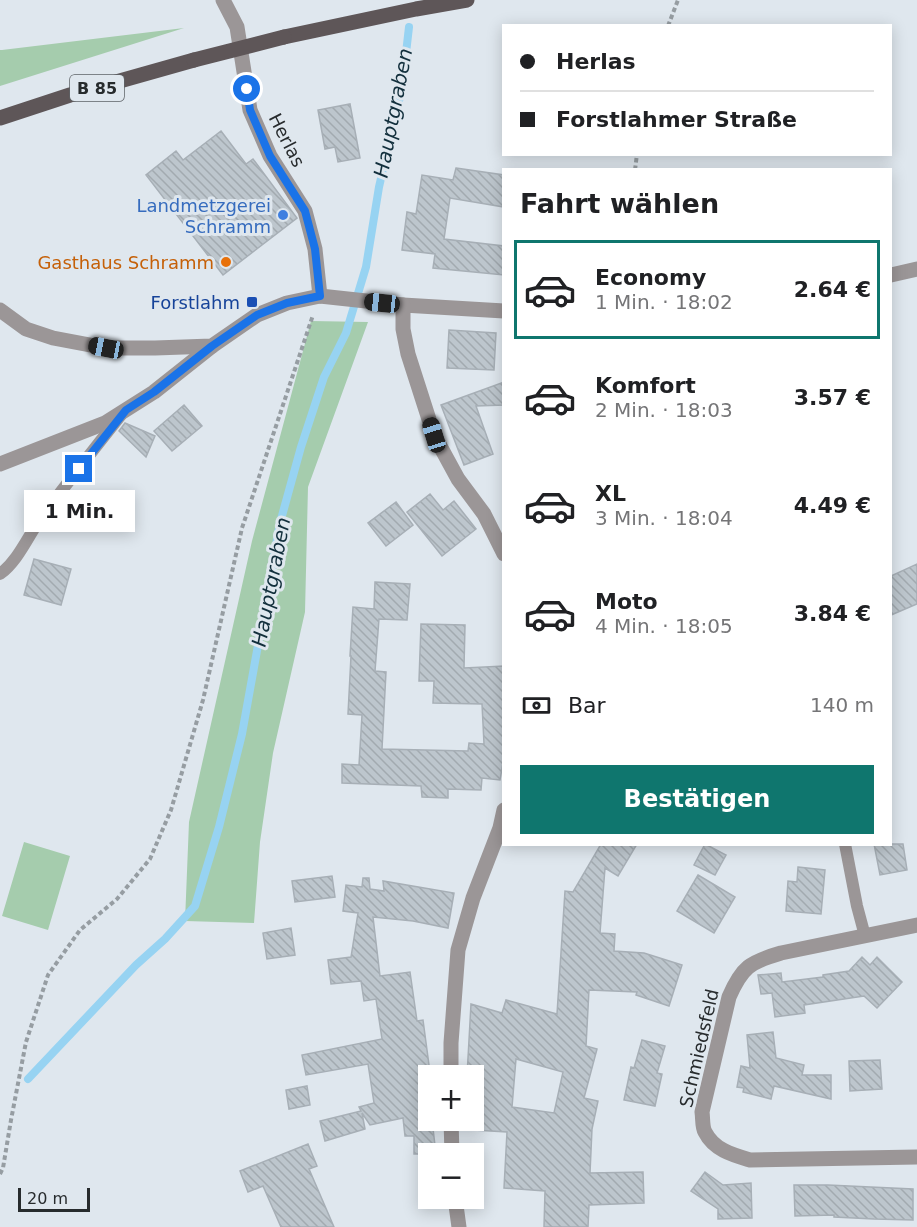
<!DOCTYPE html>
<html lang="de">
<meta charset="utf-8">
<style>
:root{--surface:#fff;--page:#f2f2f2;--text:#202124;--muted:#757577;--line:#e0e0e0;--accent:#0f766e}
body{margin:0;font-family:"DejaVu Sans",sans-serif;background:var(--page);color:var(--text);height:100vh;display:flex;flex-direction:column;font-size:22px;white-space:nowrap}
*{box-sizing:border-box;margin:0}
p{font-size:20px;color:var(--muted)}
.icon{flex:none;width:33px;height:33px;fill:none;stroke:currentColor;stroke-width:2;stroke-linecap:round;stroke-linejoin:round}
.map{position:relative;flex:1;overflow:hidden}
.details{position:absolute;left:502px;top:168px;width:390px;height:678px;display:flex;flex-direction:column;background:var(--surface);border-radius:0px;box-shadow:0 3px 15px #0003}
.details>*{flex:none}
.banner{position:absolute;left:502px;top:24px;width:390px;height:132px;border-radius:0px;box-shadow:0 3px 15px #0003;display:grid;align-content:center;height:132px;padding:0 18px;background:var(--surface)}
.buttons{position:absolute;left:418px;top:1065px;display:grid;gap:12px}
.buttons a{display:grid;place-items:center;width:66px;height:66px;border-radius:0px;background:var(--surface);box-shadow:0 3px 15px #0003;font-size:30px}
.scale{position:absolute;left:18px;bottom:15px;width:72px;box-sizing:border-box;padding-left:6px;border:3px solid #272b2d;border-top:0;font-size:16px;line-height:21px;white-space:nowrap;color:#272b2d;-webkit-text-stroke:4px #dfe7ee;paint-order:stroke}
.end{position:absolute;width:27px;height:27px;margin:-14px;border:8px solid #1a73e8;background:#fff;box-shadow:0 0 0 3px #fff}
.from{border-radius:50%}
.bubble{position:absolute;height:42px;border-radius:0px;background:var(--surface);box-shadow:0 3px 15px #0003;font-size:20px;font-weight:700;line-height:42px;text-align:center}
.car{position:absolute;width:18px;height:36px;margin:-18px -9px;border-radius:8px;box-shadow:0 0 4px 2px #0007;background:linear-gradient(#222 24%,#8ab4d8 0 40%,#222 0 76%,#8ab4d8 0 86%,#222 0)}
.banner b{display:flex;align-items:center;gap:21px;height:57px;font-size:22px}
.banner b+b{border-top:2px solid var(--line)}
.banner i{width:15px;height:15px;background:var(--text)}
ul{padding:0;list-style:none}
li{display:flex;align-items:center;gap:18px;height:99px;margin:0 12px 9px;padding:0 6px;border:3px solid transparent;border-radius:0px}
li div{flex:1}
li b{display:block;font-size:22px}
li em{font-style:normal;font-weight:700}
li.on{border-color:var(--accent)}
li>.icon{width:54px;height:54px;stroke-width:1.5}
h2{padding:0 18px;font-size:27px;line-height:72px}
.pay{display:flex;align-items:center;gap:15px;height:66px;padding:0 18px;font-size:22px}
.pay p{margin-inline-start:auto}
.cta{display:flex;gap:12px;margin-top:auto;padding:12px 18px}
.cta a{flex:1;height:69px;border-radius:0px;background:var(--accent);color:#fff;font-size:24px;font-weight:700;line-height:69px;text-align:center}
.map>svg:first-child{display:block}
.grass{fill:#a5ccad}
.lines{fill:none;stroke-linecap:round;stroke-linejoin:round}
.stream{stroke:#97d3f2;stroke-width:8}
.building{fill:url(#building-back-hatch);stroke:#a7afb6;stroke-width:1.5;fill-rule:evenodd}
.path{stroke:#969da2;stroke-width:4;stroke-dasharray:4.5 3;stroke-linecap:butt}
.service{stroke:#9b9697;stroke-width:12}
.minor{stroke:#9b9697;stroke-width:15}
.tertiary{stroke:#9b9697;stroke-width:15}
.primary{stroke:#5e5658;stroke-width:15}
.primary-bridge{stroke:#5e5658;stroke-width:15}
.route{stroke:#1a73e8;stroke-width:8}
.shop-dot{fill:#3f7fe0;stroke:#dfe7ee;stroke-width:2}
.food-dot{fill:#e8710a;stroke:#dfe7ee;stroke-width:2}
.transit-dot{fill:#1a4fb4;stroke:#dfe7ee;stroke-width:2}
.labels{text-anchor:middle;dominant-baseline:central;stroke-width:6;stroke-linejoin:round;paint-order:stroke}
.shield{fill:#dfe7ee;stroke:#5e6367;stroke-width:1.5}
.shield-label{font-size:16px;font-weight:bold;fill:#272b2d}
.street-label{font-size:18px;fill:#272b2d;stroke:#dfe7ee}
.shop-label{font-size:18px;fill:#366cbe;stroke:#dfe7ee;text-anchor:end}
.food-label{font-size:18px;fill:#c56008;stroke:#dfe7ee;text-anchor:end}
.transit-label{font-size:18px;fill:#164399;stroke:#dfe7ee;text-anchor:end}
.water-label{font-size:20px;font-style:italic;fill:#122f3c;stroke:#dfe7ee}
</style>
<div class="map">
<svg width="917" height="1227" viewBox="0 0 917 1227">
<defs>
<pattern id="building-back-hatch" width="6" height="6" patternUnits="userSpaceOnUse" patternTransform="scale(1.5)"><rect width="6" height="6" fill="#bdc6cd"/><path d="M-1 5l2 2M0 0l6 6M5-1l2 2" fill="none" stroke="#a2aab0"/></pattern>
</defs>
<rect width="100%" height="100%" fill="#dfe7ee"/>
<path class="grass" d="M184,28L0,86V50H2Z
M311,321L368,322L308,487L305,612L273,753L260,842L254,923L185,921L189,822L252,541Z
M24,842L70,856L48,930L2,916Z"/>
<g class="lines">
<path class="stream" d="M28,1079L136,965L165,939L195,906L219,827L242,734L280,523L301,447L324,377L346,333L366,267L379,187L402,88L409,27"/>
</g>
<path class="building" d="M350,104L360,158L338,162L335,147L325,149L318,110Z
M221,131L246,164L253,159L297,218L223,275L146,175L176,151L183,160Z
M456,168L504,175V207L450,198L444,239L504,246V275L433,268L435,254L402,250L407,212L416,214L422,175L453,180Z
M449,330L496,333L494,370L447,368Z
M504,382V405L476,406L493,454L464,465L441,405Z
M184,405L202,426L172,451L154,431Z
M125,423L155,436L146,457L119,431Z
M430,494L443,510L454,501L476,529L442,556L407,512Z
M396,502L413,525L386,546L368,523Z
M34,559L71,569L61,605L24,595Z
M917,564V604L891,615V576Z
M375,582L410,584L407,620L379,619L375,671L386,672L382,749L468,751L469,743L484,744L482,704L433,703L434,681H419L421,624L465,625L464,668L504,666V757L500,780L482,778L481,790L448,789V798L422,797L421,786L342,783V764L359,765L362,715L348,714L351,656H350L353,607L374,609Z
M601,844H637L618,876L605,868L600,933L615,934L614,951L644,953L682,965L669,1006L636,995L637,992L589,990L586,1046L597,1049L584,1098L598,1101L592,1129L590,1173L643,1172L644,1203L589,1205L588,1227H544L545,1191L504,1188L507,1132L474,1130V1076H467L471,1004L502,1013L506,1000L557,1014L565,891L573,892ZM516,1059L563,1072L554,1113L512,1107Z
M705,844L726,855L715,875L694,865Z
M874,844H903L907,870L880,875Z
M798,867L825,870L821,914L786,911L788,881L797,882Z
M698,875L735,897L714,933L677,911Z
M332,876L335,897L295,902L292,881Z
M363,878H369L370,889L384,891L383,881L454,893L448,928L413,921L373,917L380,976L410,972L417,1021L423,1020L429,1065V1120H432L436,1154H414V1136H405L403,1118L370,1125L362,1113L365,1129L325,1141L320,1121L361,1111L359,1107L374,1103L368,1064L306,1075L302,1055L382,1039L376,999L364,1001L361,981L331,984L328,960L351,957L358,913L343,911L346,885L362,887Z
M291,928L295,955L267,959L263,933Z
M862,957L870,965L877,957L902,982L877,1008L864,996L804,1005L805,1013L775,1017L772,993L761,994L758,975L781,973L782,982L823,977V975L849,971Z
M773,1032L776,1058L804,1065L802,1075H831V1099L774,1086L771,1099L743,1092L744,1088L737,1087L741,1066L750,1068L747,1035Z
M642,1040L665,1046L657,1073L662,1074L655,1106L624,1100L631,1067L634,1068Z
M880,1060L882,1089L850,1091L849,1061Z
M307,1086L310,1105L289,1109L286,1090Z
M308,1144L317,1166L309,1169L334,1227H281L263,1186L248,1192L240,1171Z
M705,1172L723,1185L751,1183L752,1218L718,1219V1209L691,1191Z
M794,1185H828L913,1189V1220L874,1219L834,1217V1215L795,1216Z"/>
<g class="lines">
<path class="path" d="M668,26L678,0
M635,170L637,154
M0,1174L3,1168L11,1120L26,1042L48,975L80,930L117,899L150,859L171,810L203,700L242,528L313,315"/>
<path class="service" d="M0,574C18,561 28,536 41,518C67,483 94,449 121,415
M845,844L857,906L865,936"/>
<path class="minor" d="M223,0L237,27L250,110L270,156L305,211L315,249L320,296
M891,275L917,269
M403,305L504,311
M0,464L105,423L154,392L212,346
M917,925L781,953C750,962 742,967 729,997L702,1112C703,1118 702,1127 705,1132C714,1150 733,1155 750,1160L917,1157"/>
<path class="tertiary" d="M0,310L26,329L53,338L106,348H155L212,346L257,315L287,303L320,296L403,305V329L408,354L434,435L458,479L484,514L504,554
M451,1076V1043L458,950L473,898L500,828L504,810
M451,1120L452,1154
M455,1198L459,1227"/>
<path class="primary" d="M284,37L416,9L467,0
M0,118L70,95L194,60"/>
<path class="primary-bridge" d="M194,60L284,37"/>
</g>
<g class="lines">
<path class="route" d="M79,469L126,410L154,392L212,346L257,315L287,303L320,296L315,249L305,211L270,156L250,110L247,89"/>
</g>
<circle class="shop-dot" cx="283" cy="215" r="6"/>
<circle class="food-dot" cx="226" cy="262" r="6"/>
<rect class="transit-dot" x="246" y="296" width="12" height="12" rx="3"/>
<g class="labels">
<rect class="shield" x="70" y="75" width="54" height="26" rx="4.5"/>
<g class="shield-label">
<text x="97" y="88">B 85</text>
</g>
<g class="street-label">
<text transform="translate(287 140) rotate(63)">Herlas</text>
<text transform="translate(699 1048) rotate(-77)">Schmiedsfeld</text>
</g>
<g class="shop-label">
<text x="271" y="205">Landmetzgerei<tspan x="271" dy="21">Schramm</tspan></text>
</g>
<g class="food-label">
<text x="214" y="262">Gasthaus Schramm</text>
</g>
<g class="transit-label">
<text x="240" y="302">Forstlahm</text>
</g>
<g class="water-label">
<text transform="translate(393 113) rotate(-79)">Hauptgraben</text>
<text transform="translate(271 582) rotate(-79)">Hauptgraben</text>
</g>
</g>
</svg>
<div class="buttons">
<a>+</a>
<a>−</a>
</div>
<div class="scale">20 m</div>
<i class="end from" style="left:247px;top:89px"></i>
<i class="end" style="left:79px;top:469px"></i>
<div class="bubble" style="left:24px;top:490px;width:111px">1 Min.</div>
<i class="car" style="left:382px;top:303px;rotate:276deg"></i>
<i class="car" style="left:106px;top:348px;rotate:281deg"></i>
<i class="car" style="left:434px;top:435px;rotate:343deg"></i>
<div class="banner">
<b><i class="from"></i>Herlas</b>
<b><i></i>Forstlahmer Straße</b>
</div>
<section class="details">
<h2>Fahrt wählen</h2>
<ul>
<li class="on"><svg class="icon" aria-label="car" viewBox="0 0 24 24"><path d="M5 17H2v-5l4-1 3-4h7l3 4 3 1v5h-3M9 17h6M6 11h13"/><circle cx="7" cy="17" r="2"/><circle cx="17" cy="17" r="2"/></svg><div><b>Economy</b><p>1 Min. · 18:02</p></div><em>2.64 €</em></li>
<li><svg class="icon" aria-label="car" viewBox="0 0 24 24"><path d="M5 17H2v-5l4-1 3-4h7l3 4 3 1v5h-3M9 17h6M6 11h13"/><circle cx="7" cy="17" r="2"/><circle cx="17" cy="17" r="2"/></svg><div><b>Komfort</b><p>2 Min. · 18:03</p></div><em>3.57 €</em></li>
<li><svg class="icon" aria-label="car" viewBox="0 0 24 24"><path d="M5 17H2v-5l4-1 3-4h7l3 4 3 1v5h-3M9 17h6M6 11h13"/><circle cx="7" cy="17" r="2"/><circle cx="17" cy="17" r="2"/></svg><div><b>XL</b><p>3 Min. · 18:04</p></div><em>4.49 €</em></li>
<li><svg class="icon" aria-label="car" viewBox="0 0 24 24"><path d="M5 17H2v-5l4-1 3-4h7l3 4 3 1v5h-3M9 17h6M6 11h13"/><circle cx="7" cy="17" r="2"/><circle cx="17" cy="17" r="2"/></svg><div><b>Moto</b><p>4 Min. · 18:05</p></div><em>3.84 €</em></li>
</ul>
<div class="pay"><svg class="icon" aria-label="cash" viewBox="0 0 24 24"><path d="M3 7h18v10H3z"/><circle cx="12" cy="12" r="2"/></svg>Bar<p>140 m</p></div>
<div class="cta"><a>Bestätigen</a></div>
</section>
</div>
